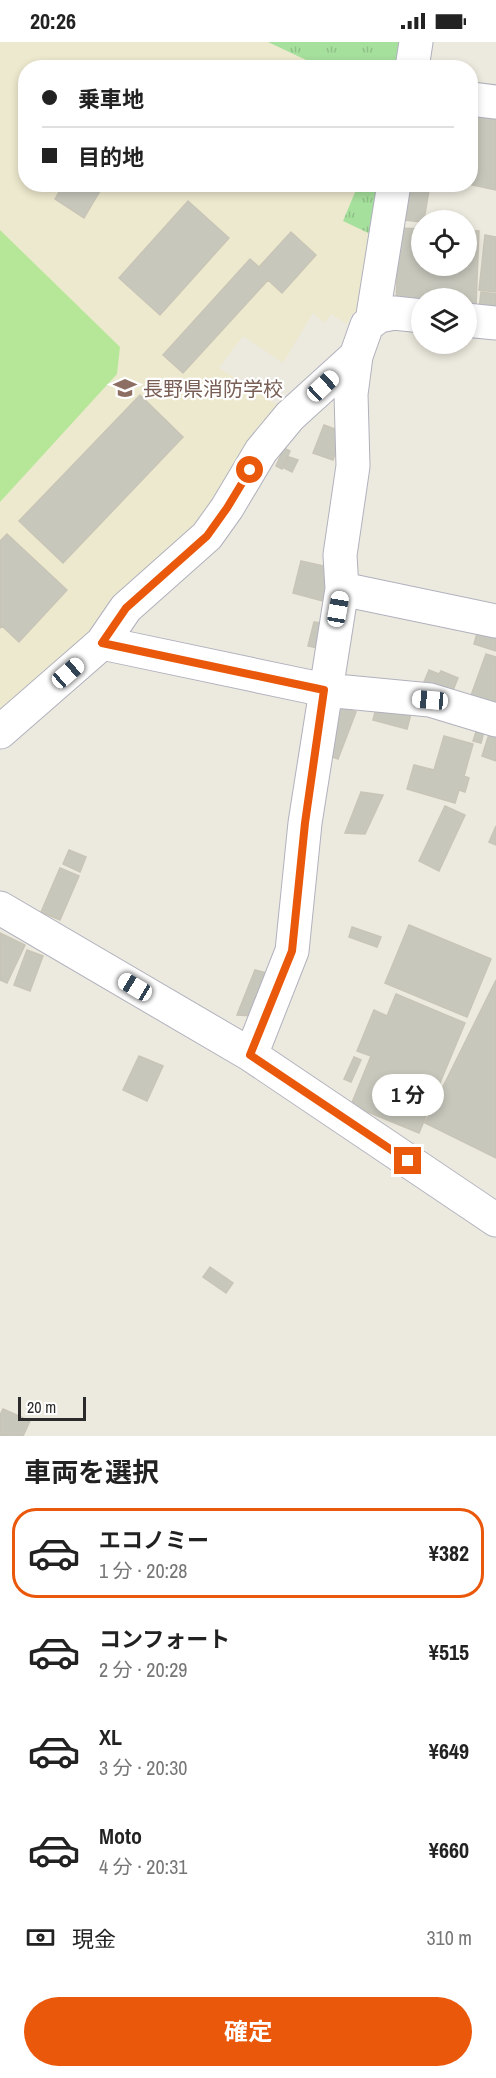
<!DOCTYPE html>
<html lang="ja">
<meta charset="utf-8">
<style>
:root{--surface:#fff;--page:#f2f2f2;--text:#222;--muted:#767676;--line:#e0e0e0;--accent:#ea580c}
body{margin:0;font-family:"Archivo Narrow","Noto Sans JP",sans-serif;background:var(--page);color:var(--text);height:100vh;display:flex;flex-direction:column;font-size:22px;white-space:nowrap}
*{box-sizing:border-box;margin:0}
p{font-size:20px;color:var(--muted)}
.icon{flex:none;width:33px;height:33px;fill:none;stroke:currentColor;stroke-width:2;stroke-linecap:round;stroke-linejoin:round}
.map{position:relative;height:1394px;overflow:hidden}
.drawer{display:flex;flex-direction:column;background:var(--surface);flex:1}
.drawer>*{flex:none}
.top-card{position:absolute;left:18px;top:18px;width:460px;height:132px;border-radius:24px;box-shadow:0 3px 9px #0003;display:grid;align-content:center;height:132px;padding:0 24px;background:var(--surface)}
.fabs{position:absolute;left:411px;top:168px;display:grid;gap:12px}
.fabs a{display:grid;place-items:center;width:66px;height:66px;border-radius:50%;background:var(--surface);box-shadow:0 3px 9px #0003;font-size:30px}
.scale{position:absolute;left:18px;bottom:15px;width:68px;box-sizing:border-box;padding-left:6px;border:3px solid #2b2b2b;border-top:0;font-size:16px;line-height:21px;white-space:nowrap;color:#2b2b2b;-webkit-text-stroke:4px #fff;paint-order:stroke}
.end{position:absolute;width:27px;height:27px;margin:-14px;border:8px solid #ea580c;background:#fff;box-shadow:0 0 0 3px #fff}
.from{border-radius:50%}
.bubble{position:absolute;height:42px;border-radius:21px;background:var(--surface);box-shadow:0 3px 9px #0003;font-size:20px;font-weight:700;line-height:42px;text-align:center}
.car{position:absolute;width:18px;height:36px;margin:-18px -9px;border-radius:8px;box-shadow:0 0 4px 2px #0007;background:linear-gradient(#fff 24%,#345 0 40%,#fff 0 76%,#345 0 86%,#fff 0)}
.top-card b{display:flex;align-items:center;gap:21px;height:57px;font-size:22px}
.top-card b+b{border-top:2px solid var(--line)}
.top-card i{width:15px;height:15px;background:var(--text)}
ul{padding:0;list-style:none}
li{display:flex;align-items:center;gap:18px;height:90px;margin:0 12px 9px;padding:0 12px;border:3px solid transparent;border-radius:24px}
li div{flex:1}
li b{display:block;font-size:22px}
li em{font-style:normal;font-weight:700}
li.on{border-color:var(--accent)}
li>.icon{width:54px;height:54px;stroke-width:1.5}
h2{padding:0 24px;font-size:27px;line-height:72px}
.pay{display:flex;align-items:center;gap:15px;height:66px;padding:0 24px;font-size:22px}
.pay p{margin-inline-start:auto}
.primary-button{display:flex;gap:12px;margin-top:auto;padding:12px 24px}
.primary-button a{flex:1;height:69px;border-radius:36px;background:var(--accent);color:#fff;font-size:24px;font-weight:700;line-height:69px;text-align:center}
.status{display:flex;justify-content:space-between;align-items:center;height:42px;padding:0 30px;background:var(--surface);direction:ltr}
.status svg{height:16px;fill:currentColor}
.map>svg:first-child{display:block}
.education{fill:#ede9ce}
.grass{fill:url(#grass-tufts)}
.pitch{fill:#b6e799}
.building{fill:#c8c7bc;stroke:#c8c5b7;stroke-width:1.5}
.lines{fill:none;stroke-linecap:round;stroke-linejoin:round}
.minor-casing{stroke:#b1b1be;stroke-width:35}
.minor{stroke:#fff;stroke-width:33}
.route{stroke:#ea580c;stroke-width:8}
.labels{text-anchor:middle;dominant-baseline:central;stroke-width:4.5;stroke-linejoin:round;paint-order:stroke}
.education-label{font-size:20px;fill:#785e54;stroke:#fff;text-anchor:start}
</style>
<div class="status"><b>20:26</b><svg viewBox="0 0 49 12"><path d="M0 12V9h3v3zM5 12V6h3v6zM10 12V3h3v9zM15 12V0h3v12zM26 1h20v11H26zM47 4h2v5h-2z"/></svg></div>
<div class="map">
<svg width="496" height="1394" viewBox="0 0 496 1394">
<defs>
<pattern id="grass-tufts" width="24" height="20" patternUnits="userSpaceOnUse" patternTransform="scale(1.5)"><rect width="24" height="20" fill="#a6e09d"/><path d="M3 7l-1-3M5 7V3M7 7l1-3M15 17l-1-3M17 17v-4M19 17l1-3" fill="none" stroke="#8fc087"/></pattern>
</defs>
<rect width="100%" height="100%" fill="#ece9de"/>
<path class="education" d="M0,0H402L407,25L26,26V142L389,143L360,274L352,271L347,282L331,272L325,281L313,271L283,321L243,294L219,326L282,366L193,493L0,679Z"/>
<path class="grass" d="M268,0H402L407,25L323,26Z
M358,143H389L381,197L343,179Z"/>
<path class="pitch" d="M0,188L120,305L117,332L0,460Z"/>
<path class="building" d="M471,64L496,69V148L468,142H471Z
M64,142H89L100,149L84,176L55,157Z
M410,142H430L424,178L422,180L404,178Z
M188,159L229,196L160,273L119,236Z
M399,186L422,187V224H466V188L479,189L476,264H466V256H422V262L396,261Z
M291,190L316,213L282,251L268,238L183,331L163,313L250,217L259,225Z
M485,193L496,195V250L479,248Z
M481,250L496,252V269L479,267Z
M140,353L183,395L63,521L19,479Z
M324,383L343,390L333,418L313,411Z
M284,406L290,409L282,427L276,424Z
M289,415L298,418L292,430L284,426Z
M7,492L67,548L19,600L2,584L0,586V499Z
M301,519L324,524L323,529L330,530L323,559L293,551Z
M314,580L328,582L323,607L308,604Z
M479,584L496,586V609L474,602Z
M486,612L496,615V661L488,658L486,665L469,659Z
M429,628L439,632L441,629L458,636L449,658L421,647Z
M378,659L412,668L407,687L373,678Z
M338,663L356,670L338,717L320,710Z
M491,686L496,688V719L482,714Z
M477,687L484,689L481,701L473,699Z
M444,694L473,702L464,734L469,736L465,750L459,748L455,761L407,747L414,723L434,728Z
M361,750L383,753L365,792L345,791Z
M445,764L465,773L439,829L419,819Z
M496,784V803L489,800Z
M69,808L86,815L80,830L63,822Z
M60,826L79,834L60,878L41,870Z
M409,883L491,917L467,975L385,941Z
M352,885L381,895L377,905L349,895Z
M0,891L25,903L7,941L0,938Z
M27,908L43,914L30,949L14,943Z
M255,928L271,932L254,974L237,973Z
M496,938V1116L425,1081Z
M396,952L465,981L419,1091L351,1063L371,1014L357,1009L374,968L387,974Z
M139,1014L163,1024L147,1059L123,1048Z
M354,1015L361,1018L351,1040L344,1037Z
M210,1225L233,1241L226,1251L203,1235Z
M3,1367L30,1379L23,1394H0V1373Z"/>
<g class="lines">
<g class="minor-casing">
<path id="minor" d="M412,26L416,0
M471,57L496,60
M466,278L496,281
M372,279L394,142
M342,547L496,579
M102,601L325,648L430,658L496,678
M0,690L102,601L126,566L207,494L227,466L261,409L290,374L356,314
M0,866L251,1013L496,1178
M251,1013L292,909L305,781L342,547L340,513L353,424L351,352L356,314L367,283L379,274L394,271L422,274"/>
</g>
<use href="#minor" class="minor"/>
</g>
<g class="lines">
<path class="route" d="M250,428L227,466L207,494L126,566L102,601L324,648L305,781L292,909L250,1013L408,1119"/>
</g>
<defs>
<g id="school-bare" transform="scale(1.8)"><path d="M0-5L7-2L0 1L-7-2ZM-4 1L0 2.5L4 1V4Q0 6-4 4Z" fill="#8d6e63" stroke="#fff" stroke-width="2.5" paint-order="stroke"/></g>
</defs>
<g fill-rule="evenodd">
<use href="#school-bare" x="125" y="346"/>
</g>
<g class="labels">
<g class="education-label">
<text x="143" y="346">長野県消防学校</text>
</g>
</g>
</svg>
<div class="fabs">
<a><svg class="icon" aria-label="locate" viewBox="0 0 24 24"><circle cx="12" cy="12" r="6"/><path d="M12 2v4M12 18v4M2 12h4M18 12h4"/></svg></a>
<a><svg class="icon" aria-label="layers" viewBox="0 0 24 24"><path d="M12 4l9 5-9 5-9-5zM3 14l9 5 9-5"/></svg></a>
</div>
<div class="scale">20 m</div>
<i class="end from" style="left:250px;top:428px"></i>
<i class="end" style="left:408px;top:1119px"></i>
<div class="bubble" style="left:372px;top:1032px;width:72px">1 分</div>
<i class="car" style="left:323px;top:344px;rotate:47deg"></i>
<i class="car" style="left:338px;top:567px;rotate:10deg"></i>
<i class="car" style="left:68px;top:631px;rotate:49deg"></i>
<i class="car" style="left:430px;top:658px;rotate:275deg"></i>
<i class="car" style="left:135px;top:945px;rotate:301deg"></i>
<div class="top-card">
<b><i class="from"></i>乗車地</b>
<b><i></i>目的地</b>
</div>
</div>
<section class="drawer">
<h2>車両を選択</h2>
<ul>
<li class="on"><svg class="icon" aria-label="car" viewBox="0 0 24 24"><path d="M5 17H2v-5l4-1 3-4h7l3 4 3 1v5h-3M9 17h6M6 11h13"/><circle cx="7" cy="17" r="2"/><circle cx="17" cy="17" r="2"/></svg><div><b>エコノミー</b><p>1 分 · 20:28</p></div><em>¥382</em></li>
<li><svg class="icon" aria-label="car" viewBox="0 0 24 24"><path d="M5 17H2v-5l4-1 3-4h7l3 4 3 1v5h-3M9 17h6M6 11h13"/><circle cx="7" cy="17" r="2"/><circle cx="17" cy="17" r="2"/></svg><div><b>コンフォート</b><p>2 分 · 20:29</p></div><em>¥515</em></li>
<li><svg class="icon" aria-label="car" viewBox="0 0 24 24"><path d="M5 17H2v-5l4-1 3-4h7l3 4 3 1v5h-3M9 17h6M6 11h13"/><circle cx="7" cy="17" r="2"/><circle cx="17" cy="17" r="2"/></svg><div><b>XL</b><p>3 分 · 20:30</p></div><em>¥649</em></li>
<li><svg class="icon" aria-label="car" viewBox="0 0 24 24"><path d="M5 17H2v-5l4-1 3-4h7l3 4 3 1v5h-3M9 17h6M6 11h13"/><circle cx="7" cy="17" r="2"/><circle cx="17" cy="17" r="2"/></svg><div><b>Moto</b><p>4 分 · 20:31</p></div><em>¥660</em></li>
</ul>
<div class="pay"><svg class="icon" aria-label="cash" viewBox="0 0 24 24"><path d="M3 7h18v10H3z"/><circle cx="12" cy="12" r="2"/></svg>現金<p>310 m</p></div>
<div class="primary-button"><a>確定</a></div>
</section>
